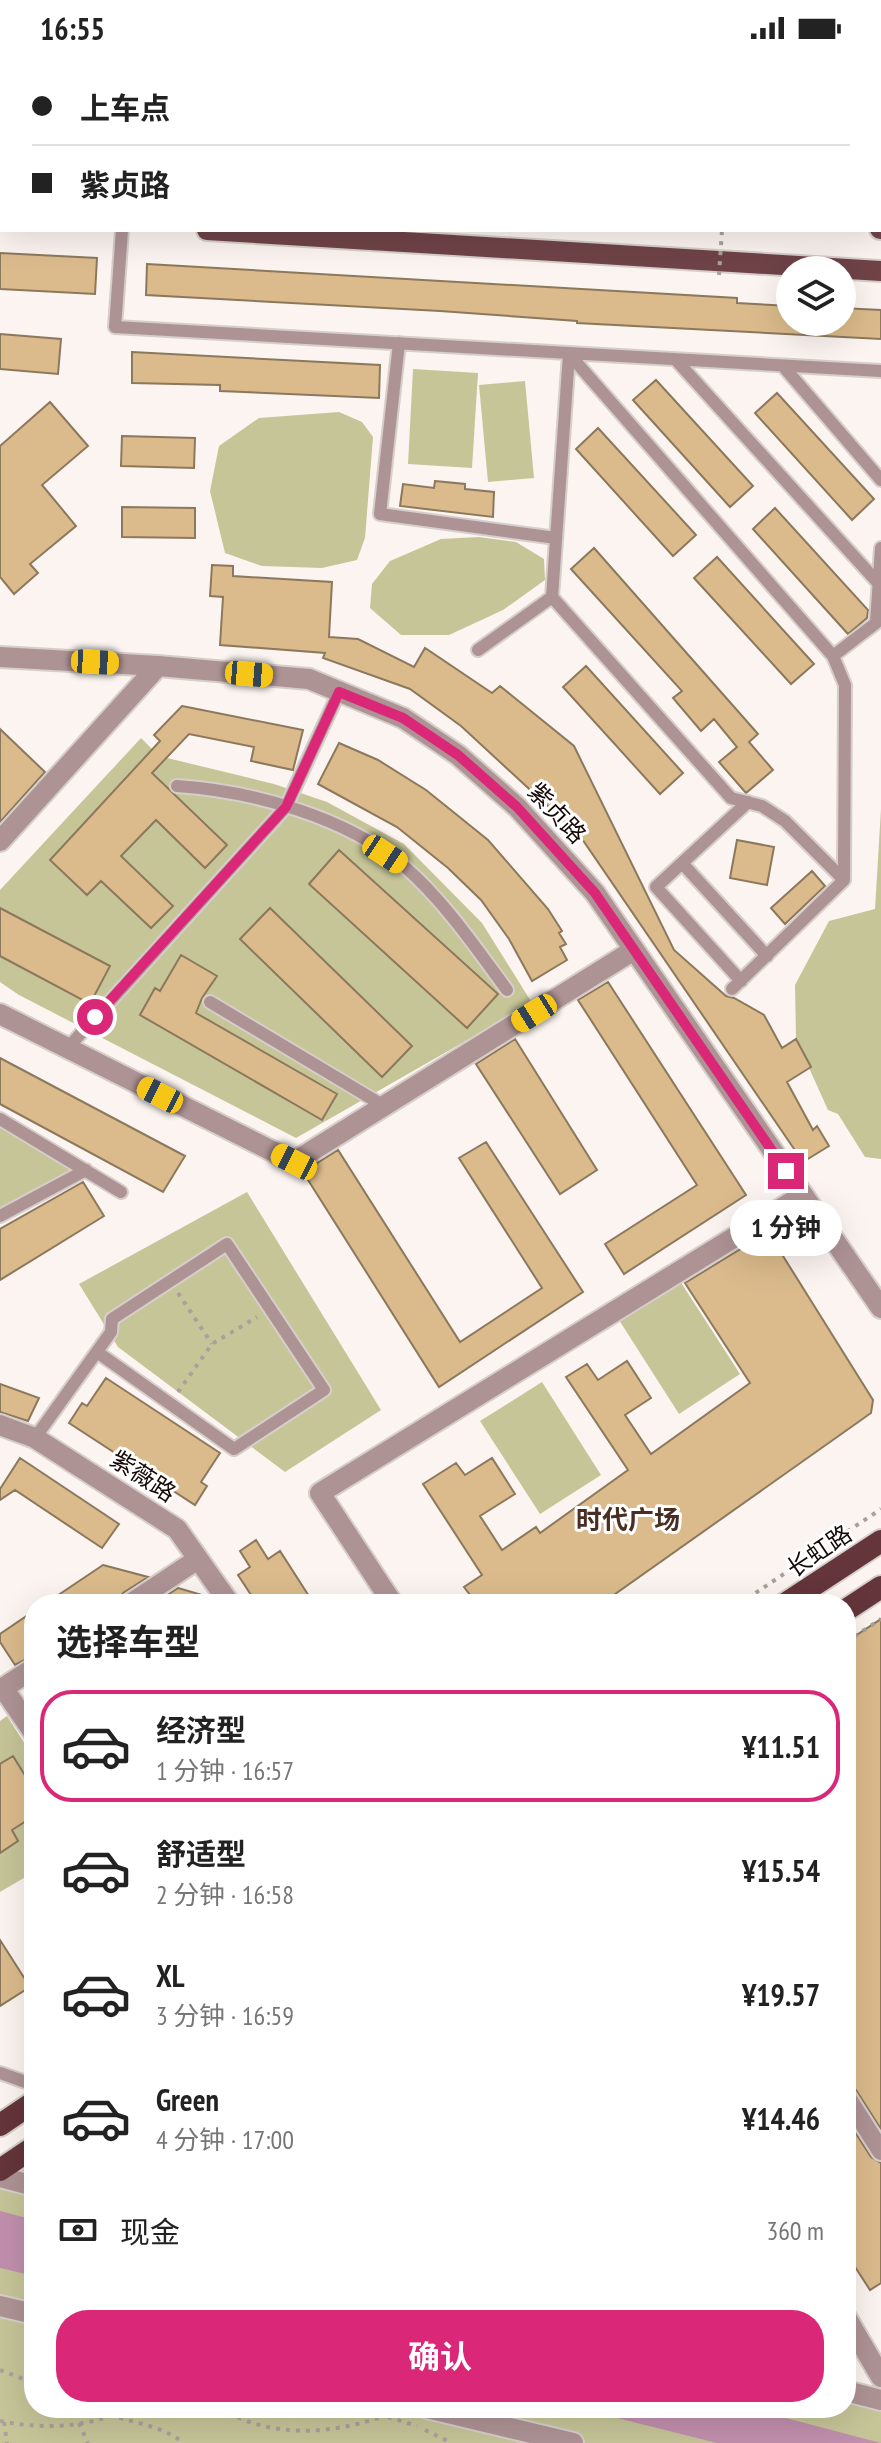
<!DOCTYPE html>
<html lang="zh">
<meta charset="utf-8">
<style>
:root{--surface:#fff;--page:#f2f2f2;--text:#222;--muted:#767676;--line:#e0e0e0;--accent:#db2777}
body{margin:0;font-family:"PT Sans Narrow","Noto Sans SC",sans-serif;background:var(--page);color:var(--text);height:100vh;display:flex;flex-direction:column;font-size:30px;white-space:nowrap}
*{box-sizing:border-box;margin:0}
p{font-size:26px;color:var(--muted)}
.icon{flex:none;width:44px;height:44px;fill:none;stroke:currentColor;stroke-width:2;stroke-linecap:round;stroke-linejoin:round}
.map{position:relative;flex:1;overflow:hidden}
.side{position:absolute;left:24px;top:1538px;width:832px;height:824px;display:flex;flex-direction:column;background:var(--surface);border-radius:32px;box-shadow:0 8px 32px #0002}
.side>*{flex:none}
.guide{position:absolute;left:0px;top:0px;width:882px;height:176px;box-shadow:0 8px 32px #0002;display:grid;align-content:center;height:176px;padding:0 32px;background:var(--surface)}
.fabs{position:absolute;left:776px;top:200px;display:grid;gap:16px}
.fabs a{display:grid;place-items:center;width:80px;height:80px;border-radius:50%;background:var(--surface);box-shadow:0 8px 32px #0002;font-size:40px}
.end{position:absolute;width:36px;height:36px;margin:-18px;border:10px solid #db2777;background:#fff;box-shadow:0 0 0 4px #fff}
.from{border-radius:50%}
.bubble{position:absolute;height:56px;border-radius:28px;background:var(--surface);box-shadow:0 8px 32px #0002;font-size:26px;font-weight:700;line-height:56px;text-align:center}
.car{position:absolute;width:24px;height:48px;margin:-24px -12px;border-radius:10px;box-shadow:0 0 6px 2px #0007;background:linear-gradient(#f5c518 24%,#345 0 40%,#f5c518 0 76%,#345 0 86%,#f5c518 0)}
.guide b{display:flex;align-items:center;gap:28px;height:76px;font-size:30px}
.guide b+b{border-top:2px solid var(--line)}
.guide i{width:20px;height:20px;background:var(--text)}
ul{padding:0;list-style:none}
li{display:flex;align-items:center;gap:24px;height:112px;margin:0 16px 12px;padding:0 16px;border:4px solid transparent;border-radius:32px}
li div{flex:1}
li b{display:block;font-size:30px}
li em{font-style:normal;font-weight:700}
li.current{border-color:var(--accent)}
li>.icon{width:72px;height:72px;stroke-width:1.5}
h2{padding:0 32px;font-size:36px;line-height:96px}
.pay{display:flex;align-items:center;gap:20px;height:88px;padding:0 32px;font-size:30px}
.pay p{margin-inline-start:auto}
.primary-button{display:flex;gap:16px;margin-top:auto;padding:16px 32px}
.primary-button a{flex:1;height:92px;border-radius:32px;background:var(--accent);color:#fff;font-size:32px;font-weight:700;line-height:92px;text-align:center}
.status{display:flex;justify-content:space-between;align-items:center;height:56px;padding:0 40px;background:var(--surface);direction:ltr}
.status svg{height:22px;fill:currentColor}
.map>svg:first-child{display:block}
.green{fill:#c6c598}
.water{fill:#c18fad}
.building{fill:#dbbb8c;stroke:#8c785c;stroke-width:2}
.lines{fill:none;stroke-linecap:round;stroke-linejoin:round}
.service-casing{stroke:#d6ceca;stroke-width:16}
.pedestrian-casing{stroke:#d6ceca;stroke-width:22}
.minor-casing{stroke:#d6ceca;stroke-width:24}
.tertiary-casing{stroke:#d6ceca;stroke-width:24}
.primary-casing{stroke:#d6ceca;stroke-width:24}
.trunk-casing{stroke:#d6ceca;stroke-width:26}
.path{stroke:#aaa19d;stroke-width:4;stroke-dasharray:4 6;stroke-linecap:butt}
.service{stroke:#ae9395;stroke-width:12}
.pedestrian{stroke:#ae9395;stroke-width:18}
.minor{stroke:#ae9395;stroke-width:20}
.tertiary{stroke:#ae9395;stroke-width:20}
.primary{stroke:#6f4348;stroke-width:20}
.trunk{stroke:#64353a;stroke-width:22}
.path-bridge{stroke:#aaa19d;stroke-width:4;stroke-dasharray:4 6;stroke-linecap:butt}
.route{stroke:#db2777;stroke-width:10}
.labels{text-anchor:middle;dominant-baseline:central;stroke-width:6;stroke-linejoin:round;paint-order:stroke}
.street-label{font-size:24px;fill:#140904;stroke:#fff}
.neighbourhood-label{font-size:26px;font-weight:bold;fill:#4a2e21;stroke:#fff}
</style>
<div class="status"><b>16:55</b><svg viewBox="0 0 49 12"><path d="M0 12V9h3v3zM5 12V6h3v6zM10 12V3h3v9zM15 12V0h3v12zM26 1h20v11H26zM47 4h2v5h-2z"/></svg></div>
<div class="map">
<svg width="881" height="2387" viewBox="0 0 881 2387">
<rect width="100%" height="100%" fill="#fbf4f0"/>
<path class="green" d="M413,313L478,317L472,412L408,408Z
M525,325L534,422L488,426L479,329Z
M339,356L362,366L373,381L365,482L357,504L322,512L262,510L225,497L210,435L219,390L259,362Z
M479,481L516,486L544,503L545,524L503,554L449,579H401L370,552L372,528L390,505L441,483Z
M141,682L159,700L274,728L327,746L404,788L482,867L532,947L296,1082L19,939L0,926V834Z
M881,753V1103L865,1101L838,1058L828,1054L796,983L795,929L829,865L875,853Z
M0,1063L86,1114L0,1160Z
M247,1136L381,1354L285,1416L118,1291L79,1228Z
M680,1225L740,1318L679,1358L619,1264Z
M542,1326L601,1419L540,1458L480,1365Z
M7,1660L34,1702V1816L0,1836V1665Z
M34,2100V2352H846V2335L881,2344V2387H0V2121Z"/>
<path class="water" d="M0,2155L34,2164V2220L0,2212Z
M577,2352H748L881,2387H717Z"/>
<path class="building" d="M0,197L97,202L95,238L0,233Z
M147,208L737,242V247L790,250V266H842V252L881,254V283L577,267V265L440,255L146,239Z
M0,278L61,283L58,318L0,313Z
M132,296L380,309L379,342L220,335V329L132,327Z
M656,324L753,430L730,451L633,344Z
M777,337L874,443L852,464L755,357Z
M50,346L88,390L42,429L76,470L30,508L38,517L14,538L0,521V390Z
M598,372L696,479L673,500L576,393Z
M122,380L195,382L194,412L121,410Z
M435,425L465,428V433L494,436L493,461L400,450L403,428L434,432Z
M122,451L195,452V482L122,481Z
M775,452L868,554L867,562L848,578L753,473Z
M594,492L758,678L749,686L773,714L746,737L719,706L737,691L714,663L701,675L673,642L682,635L571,513Z
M717,501L814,608L791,628L694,522Z
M212,509L233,510V520L332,526L329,581L358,583L414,611L425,592L492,637L500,630L574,690L674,894L726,940L734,942L764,959L782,992L796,983L811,1011L787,1026L813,1074L817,1070L829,1090L803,1106L580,780L461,670L410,633L323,602L325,597L220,589L223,541L210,540Z
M586,610L683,717L660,738L563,631Z
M182,650L303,674L293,714L251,705L254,691L189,678L152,717L227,789L205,812L156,764L121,800L173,850L151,872L101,825L87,839L50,804L160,685L154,679Z
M0,673L45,716L0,766Z
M339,687L378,704L426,734L488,784L548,853L562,875L559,877L566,888L560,891L567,904L532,925L509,883L481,844L448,812L397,771L318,728Z
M737,784L774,791L767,829L730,822Z
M339,794L498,938L467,972L309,828Z
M812,815L825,830L785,868L771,852Z
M0,852L110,910L90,948L0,900Z
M270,852L412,990L382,1021L240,883Z
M181,899L217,920L202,942L196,957L337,1038L322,1064L140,959L155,932L160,935Z
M608,926L746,1139L624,1218L605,1188L697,1129L578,944Z
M515,983L597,1114L560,1138L476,1008Z
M0,1002L185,1100L163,1136L0,1048Z
M486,1086L583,1236L439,1331L303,1116L338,1094L460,1286L542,1232L459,1102Z
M83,1126L104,1160L0,1224V1173Z
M768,1176L873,1344L871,1357L601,1548H477L464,1531L482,1519L423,1428L456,1407L465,1419L492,1402L515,1438L480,1460L502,1494L536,1471L540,1477L628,1414L566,1321L587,1308L598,1324L627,1305L651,1342L625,1359L651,1398L750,1327L685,1227Z
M106,1322L220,1397L201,1426L207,1430L195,1449L69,1367L82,1347L87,1350Z
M0,1328L39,1342L28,1365L0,1356Z
M20,1402L119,1468L102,1492L15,1434L0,1444V1433Z
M256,1484L268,1503L280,1495L314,1548H257L238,1519L250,1511L240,1495Z
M103,1509L148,1521L123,1537L117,1548H45Z
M178,1532L209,1541L214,1548H154Z
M34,1555V1599L15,1609L0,1586V1578Z
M881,1563V2073L856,2034L846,2028V1586Z
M13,1700L34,1734V1760L12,1774L18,1785L0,1797V1708Z
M0,1884L30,1931L0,1950Z
M846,2062L871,2101L881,2107V2227L870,2234L846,2197Z"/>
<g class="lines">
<g class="service-casing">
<path id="service" d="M122,174L115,271L881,315
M399,287L380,458L556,482
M569,298L552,541L731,742L762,750L785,765L844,824L845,629L833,600L876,567L881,492
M569,298L833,600
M676,304L879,528
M783,310L881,424
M478,594L552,541
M177,730C252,735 347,761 405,811C445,846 476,892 507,934
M682,807L767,900
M741,925L656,831L748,746
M732,933L844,824
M210,946L384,1050
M74,985L286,751L339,636
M0,1063L121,1136
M0,1160L86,1114
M35,1382L111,1276L112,1263L227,1188L324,1334L234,1393L97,1296
M0,2017L34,2029"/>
</g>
<g class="pedestrian-casing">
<path id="pedestrian" d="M846,2040L881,2095"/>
</g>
<g class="minor-casing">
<path id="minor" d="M243,2V0
M0,785L158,610
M0,958L294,1106L634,894
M0,1369L35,1382L177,1473L230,1548
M130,1548L198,1503
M393,1548L320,1437L803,1139
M3,1632L34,1677
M0,1634L34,1612
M0,2121L34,2130
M0,2250L34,2258
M846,2261L881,2321
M846,2335L881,2344
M427,2352L573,2387"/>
</g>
<g class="tertiary-casing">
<path id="tertiary" d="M0,601L158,610L309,623L403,662L458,699L517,751L595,837L881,1252"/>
</g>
<g class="primary-casing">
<path id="primary" d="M0,119H2
M0,161L2,162
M880,173H881
M207,174L881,215"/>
</g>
<g class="trunk-casing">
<path id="trunk" d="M785,1548L881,1485
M846,1554L881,1531
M0,2069L34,2046
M0,2114L34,2091"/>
</g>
<path class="path" d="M880,134H881
M178,1237L212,1288
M178,1336L212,1288L257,1261
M739,1548L881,1453
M846,1586L881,1563
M0,2314L34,2327
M91,2352C122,2366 156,2366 184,2387
M220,2352C277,2387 346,2377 405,2352
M388,2361L417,2370
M0,2365C39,2373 91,2373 126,2352
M4,2366L7,2387
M79,2367L88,2387
M425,2374L452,2387"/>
<use href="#service" class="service"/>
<use href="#pedestrian" class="pedestrian"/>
<use href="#minor" class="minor"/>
<use href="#tertiary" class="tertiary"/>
<use href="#primary" class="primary"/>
<use href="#trunk" class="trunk"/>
<path class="path-bridge" d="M719,219L722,174"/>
</g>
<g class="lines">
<path class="route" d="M95,961L286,751L339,636L403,662L458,699L517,751L595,837L786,1115"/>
</g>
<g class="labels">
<g class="street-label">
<text transform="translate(557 757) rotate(47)">紫贞路</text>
<text transform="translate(143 1420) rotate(33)">紫薇路</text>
<text transform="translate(819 1495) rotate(-34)">长虹路</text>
</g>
<g class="neighbourhood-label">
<text x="628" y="1463">时代广场</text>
</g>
</g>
</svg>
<div class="fabs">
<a><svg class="icon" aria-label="layers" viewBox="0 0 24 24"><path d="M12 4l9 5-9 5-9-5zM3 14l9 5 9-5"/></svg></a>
</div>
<i class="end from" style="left:95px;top:961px"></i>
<i class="end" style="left:786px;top:1115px"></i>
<div class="bubble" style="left:730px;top:1144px;width:112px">1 分钟</div>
<i class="car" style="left:95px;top:606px;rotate:93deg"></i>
<i class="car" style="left:249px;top:618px;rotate:95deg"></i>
<i class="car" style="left:385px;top:798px;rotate:123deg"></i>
<i class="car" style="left:534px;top:957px;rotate:238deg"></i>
<i class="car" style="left:160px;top:1039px;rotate:297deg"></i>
<i class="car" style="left:294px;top:1106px;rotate:297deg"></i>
<div class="guide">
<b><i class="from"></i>上车点</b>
<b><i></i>紫贞路</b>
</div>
<section class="side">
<h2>选择车型</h2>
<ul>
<li class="current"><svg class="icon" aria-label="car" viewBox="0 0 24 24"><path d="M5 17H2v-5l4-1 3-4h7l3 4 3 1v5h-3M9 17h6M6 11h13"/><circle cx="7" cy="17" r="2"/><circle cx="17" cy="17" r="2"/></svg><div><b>经济型</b><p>1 分钟 · 16:57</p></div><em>¥11.51</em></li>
<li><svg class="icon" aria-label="car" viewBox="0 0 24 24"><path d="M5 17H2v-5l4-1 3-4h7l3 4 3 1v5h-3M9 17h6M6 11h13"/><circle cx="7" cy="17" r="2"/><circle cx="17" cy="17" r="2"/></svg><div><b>舒适型</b><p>2 分钟 · 16:58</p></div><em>¥15.54</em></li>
<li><svg class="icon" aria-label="car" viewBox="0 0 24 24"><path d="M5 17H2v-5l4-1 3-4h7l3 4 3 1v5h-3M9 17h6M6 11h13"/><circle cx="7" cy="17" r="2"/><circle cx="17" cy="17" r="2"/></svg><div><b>XL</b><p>3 分钟 · 16:59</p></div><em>¥19.57</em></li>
<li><svg class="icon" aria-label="car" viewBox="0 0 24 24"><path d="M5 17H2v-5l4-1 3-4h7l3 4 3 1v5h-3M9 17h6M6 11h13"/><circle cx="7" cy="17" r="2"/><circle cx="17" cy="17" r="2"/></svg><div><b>Green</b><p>4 分钟 · 17:00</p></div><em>¥14.46</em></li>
</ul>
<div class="pay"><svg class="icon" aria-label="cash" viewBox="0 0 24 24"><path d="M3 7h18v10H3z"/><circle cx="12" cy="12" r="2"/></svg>现金<p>360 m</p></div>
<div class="primary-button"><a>确认</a></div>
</section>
</div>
